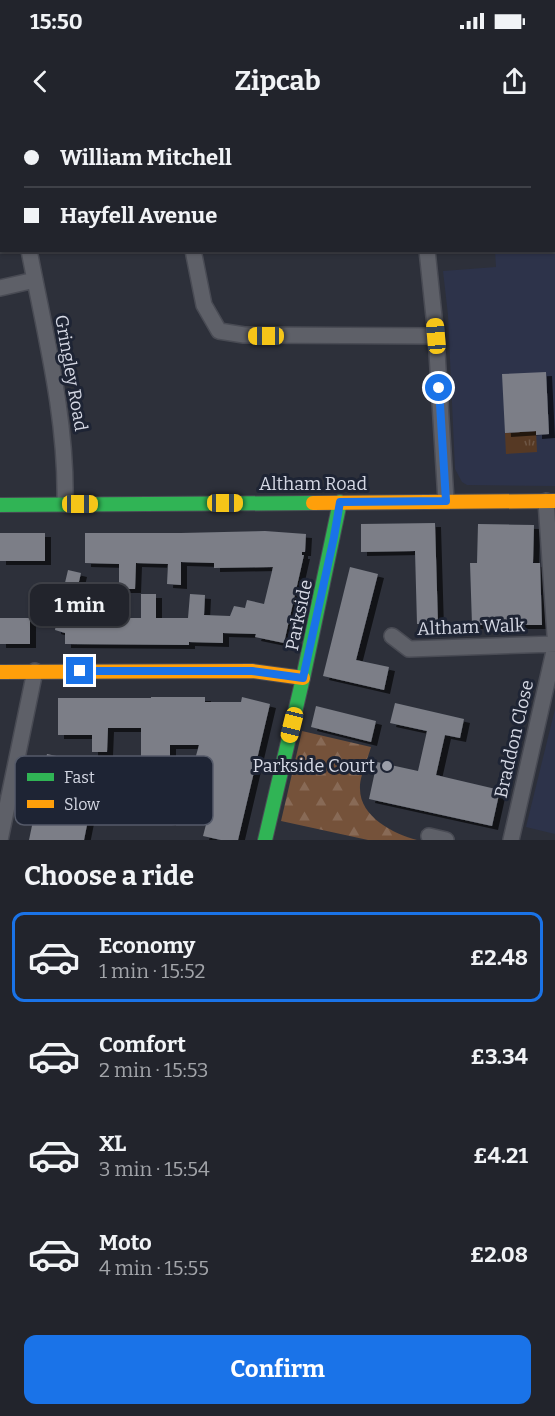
<!DOCTYPE html>
<meta charset="utf-8">
<style>
:root{--surface:#22242c;--page:#2e3038;--text:#f1f3f6;--muted:#a2a4a9;--line:#3f4148;--accent:#1a73e8}
body{margin:0;font-family:Bitter,serif;background:var(--page);color:var(--text);height:100vh;display:flex;flex-direction:column;font-size:22px;white-space:nowrap}
*{box-sizing:border-box;margin:0}
p{font-size:20px;color:var(--muted)}
.icon{flex:none;width:33px;height:33px;fill:none;stroke:currentColor;stroke-width:2;stroke-linecap:round;stroke-linejoin:round}
.map{position:relative;height:720px;overflow:hidden}
.drawer{display:flex;flex-direction:column;background:var(--surface);flex:1}
.drawer>*{flex:none}
.guide{position:absolute;left:0px;top:0px;width:555px;height:132px;box-shadow:0 2px 4px #0004,0 0 0 2px var(--line);display:grid;align-content:center;height:132px;padding:0 24px;background:var(--surface)}
.end{position:absolute;width:27px;height:27px;margin:-14px;border:8px solid #1a73e8;background:#fff;box-shadow:0 0 0 3px #fff}
.from{border-radius:50%}
.bubble{position:absolute;height:42px;border-radius:12px;background:var(--surface);box-shadow:0 2px 4px #0004,0 0 0 2px var(--line);font-size:20px;font-weight:700;line-height:42px;text-align:center}
.car{position:absolute;width:18px;height:36px;margin:-18px -9px;border-radius:8px;box-shadow:0 0 4px 2px #0007;background:linear-gradient(#f5c518 24%,#345 0 40%,#f5c518 0 76%,#345 0 86%,#f5c518 0)}
.guide b{display:flex;align-items:center;gap:21px;height:57px;font-size:22px}
.guide b+b{border-top:2px solid var(--line)}
.guide i{width:15px;height:15px;background:var(--text)}
ul{padding:0;list-style:none}
li{display:flex;align-items:center;gap:18px;height:90px;margin:0 12px 9px;padding:0 12px;border:3px solid transparent;border-radius:12px}
li div{flex:1}
li b{display:block;font-size:22px}
li em{font-style:normal;font-weight:700}
li.current{border-color:var(--accent)}
li>.icon{width:54px;height:54px;stroke-width:1.5}
h2{padding:0 24px;font-size:27px;line-height:72px}
.cta{display:flex;gap:12px;margin-top:auto;padding:12px 24px}
.cta a{flex:1;height:69px;border-radius:12px;background:var(--accent);color:#fff;font-size:24px;font-weight:700;line-height:69px;text-align:center}
.status{display:flex;justify-content:space-between;align-items:center;height:42px;padding:0 30px;background:var(--surface);direction:ltr}
.status svg{height:16px;fill:currentColor}
header{display:flex;justify-content:space-between;align-items:center;height:78px;padding:0 24px;background:var(--surface);font-size:27px;font-weight:700}
.map>svg:first-child{display:block}
.built{fill:#2d334a}
.forest{fill:url(#forest-firs)}
.park{fill:url(#park-tufts)}
.building{fill:#7b7e87;filter:url(#shadow)}
.lines{fill:none;stroke-linecap:round;stroke-linejoin:round}
.street-casing{stroke:#494b54;stroke-width:18}
.fast-casing{stroke:#494b54;stroke-width:16}
.slow-casing{stroke:#494b54;stroke-width:16}
.street{stroke:#5e6068;stroke-width:15}
.fast{stroke:#30b455;stroke-width:14}
.slow{stroke:#ff9f0a;stroke-width:14}
.route{stroke:#1a73e8;stroke-width:8}
.poi-dot{fill:#9a9da8;stroke:#1e2434;stroke-width:2}
.labels{text-anchor:middle;dominant-baseline:central;stroke-width:6;stroke-linejoin:round;paint-order:stroke}
.street-label{font-size:18px;fill:#d5d8e4;stroke:#1e2434}
.poi-label{font-size:18px;fill:#d5d8e4;stroke:#1e2434;text-anchor:end}
.key{fill:#1e2434;stroke:#555a69;stroke-width:1.5}
.key-label{font-size:16px;fill:#d5d8e4}
</style>
<div class="status"><b>15:50</b><svg viewBox="0 0 49 12"><path d="M0 12V9h3v3zM5 12V6h3v6zM10 12V3h3v9zM15 12V0h3v12zM26 1h20v11H26zM47 4h2v5h-2z"/></svg></div>
<header><svg class="icon" aria-label="back" viewBox="0 0 24 24"><path d="M15 5l-7 7 7 7"/></svg>Zipcab<svg class="icon" aria-label="share" viewBox="0 0 24 24"><path d="M12 15V3M7 8l5-5 5 5M5 13v7h14v-7"/></svg></header>
<div class="map">
<svg width="555" height="720" viewBox="0 0 555 720">
<defs>
<pattern id="forest-firs" width="22" height="20" patternUnits="userSpaceOnUse" patternTransform="scale(1.5)"><rect width="22" height="20" fill="#75523a"/><path d="M5 1l3.5 6h-7zM16 11l3.5 6h-7z" fill="#886a56"/></pattern>
<pattern id="park-tufts" width="24" height="20" patternUnits="userSpaceOnUse" patternTransform="scale(1.5)"><rect width="24" height="20" fill="#563924"/><path d="M3 7l-1-3M5 7V3M7 7l1-3M15 17l-1-3M17 17v-4M19 17l1-3" fill="none" stroke="#6d5544"/></pattern>
<filter id="shadow"><feDropShadow dx="6" dy="4" stdDeviation="0" flood-color="#0009"/></filter>
</defs>
<rect width="100%" height="100%" fill="#2d303a"/>
<path class="built" d="M465,0H555V366L467,365L462,362L455,349L448,195L443,151L496,147L495,131L554,130V2L450,1Z
M555,589V714L526,707Z"/>
<path class="forest" d="M302,611L371,627C368,638 359,658 360,669C360,697 394,714 417,720H368L281,701Z"/>
<path class="park" d="M536,311L537,332L506,334L505,313Z"/>
<path class="building" d="M546,252L549,314L536,315V311L505,313L502,254Z
M435,403L438,504H417L415,431L361,432V404Z
M478,404L534,405L533,443H540L542,505H472L470,443H477Z
M265,411L306,414L305,432H302V435H304L284,523L255,517L256,514L223,513V523L189,522V525L65,524V513L55,510L57,498H82L83,472H105V498H141V474H156V498H188L190,474L205,475L204,495L230,496L234,486L245,488L247,480L264,484L273,447L214,448V443L181,442V465L167,464L168,444L136,443L135,469H119V444L85,443V413H181Z
M0,413H45V441H0Z
M350,447L378,454L356,540L389,547L384,570L323,556Z
M68,450L81,453L77,470L64,467Z
M0,498H30V524H0Z
M151,577H205V582H241L242,577L270,584L238,720H221L203,716L210,689L183,682L199,625H170V702L144,696L155,649H141V608H108L107,632H92V615H58V578H151Z
M395,583L464,599L460,618L445,615L436,655L500,670L492,706L369,679L377,642L418,651L427,611L390,603Z
M316,586L376,601L371,622L311,607Z
M47,634L80,641L76,658L85,660L79,693L89,695L84,720H29Z"/>
<g class="lines">
<g class="street-casing">
<path id="street" d="M167,0V2
M391,0V2
M4,2L12,0
M29,130C45,214 67,298 65,384
M193,130L204,185L219,211L244,215L436,216
M427,130L436,216L446,381
M0,168L35,160
M546,381L555,515
M392,516L409,529L555,524
M429,716L446,720
M0,720L35,551
M511,720L555,527"/>
</g>
<g class="fast-casing">
<path id="fast" d="M0,385L313,383
M265,720L303,558L340,382"/>
</g>
<g class="slow-casing">
<path id="slow" d="M313,383L555,381
M0,552L252,551L303,558"/>
</g>
<use href="#street" class="street"/>
<use href="#fast" class="fast"/>
<use href="#slow" class="slow"/>
</g>
<g class="lines">
<path class="route" d="M80,551H252L303,558L334,417L340,382L446,381L439,268"/>
</g>
<circle class="poi-dot" cx="387" cy="646" r="6"/>
<g class="labels">
<g class="street-label">
<text transform="translate(71 253) rotate(80)">Gringley Road</text>
<text x="313" y="364">Altham Road</text>
<text transform="translate(299 495) rotate(-78)">Parkside</text>
<text transform="translate(471 507) rotate(-2)">Altham Walk</text>
<text transform="translate(514 619) rotate(-77)">Braddon Close</text>
</g>
<g class="poi-label">
<text x="375" y="646">Parkside Court</text>
</g>
</g>
<rect x="15" y="636" width="198" height="69" rx="9" class="key"/>
<rect x="27" y="653" width="27" height="8" fill="#30b455"/>
<rect x="27" y="680" width="27" height="8" fill="#ff9f0a"/>
<g class="key-label">
<text x="64" y="663">Fast</text>
<text x="64" y="690">Slow</text>
</g>
</svg>
<i class="end from" style="left:439px;top:268px"></i>
<i class="end" style="left:80px;top:551px"></i>
<div class="bubble" style="left:30px;top:464px;width:99px">1 min</div>
<i class="car" style="left:266px;top:216px;rotate:270deg"></i>
<i class="car" style="left:436px;top:216px;rotate:355deg"></i>
<i class="car" style="left:225px;top:383px;rotate:90deg"></i>
<i class="car" style="left:80px;top:384px;rotate:90deg"></i>
<i class="car" style="left:292px;top:605px;rotate:194deg"></i>
<div class="guide">
<b><i class="from"></i>William Mitchell</b>
<b><i></i>Hayfell Avenue</b>
</div>
</div>
<section class="drawer">
<h2>Choose a ride</h2>
<ul>
<li class="current"><svg class="icon" aria-label="car" viewBox="0 0 24 24"><path d="M5 17H2v-5l4-1 3-4h7l3 4 3 1v5h-3M9 17h6M6 11h13"/><circle cx="7" cy="17" r="2"/><circle cx="17" cy="17" r="2"/></svg><div><b>Economy</b><p>1 min · 15:52</p></div><em>£2.48</em></li>
<li><svg class="icon" aria-label="car" viewBox="0 0 24 24"><path d="M5 17H2v-5l4-1 3-4h7l3 4 3 1v5h-3M9 17h6M6 11h13"/><circle cx="7" cy="17" r="2"/><circle cx="17" cy="17" r="2"/></svg><div><b>Comfort</b><p>2 min · 15:53</p></div><em>£3.34</em></li>
<li><svg class="icon" aria-label="car" viewBox="0 0 24 24"><path d="M5 17H2v-5l4-1 3-4h7l3 4 3 1v5h-3M9 17h6M6 11h13"/><circle cx="7" cy="17" r="2"/><circle cx="17" cy="17" r="2"/></svg><div><b>XL</b><p>3 min · 15:54</p></div><em>£4.21</em></li>
<li><svg class="icon" aria-label="car" viewBox="0 0 24 24"><path d="M5 17H2v-5l4-1 3-4h7l3 4 3 1v5h-3M9 17h6M6 11h13"/><circle cx="7" cy="17" r="2"/><circle cx="17" cy="17" r="2"/></svg><div><b>Moto</b><p>4 min · 15:55</p></div><em>£2.08</em></li>
</ul>
<div class="cta"><a>Confirm</a></div>
</section>
